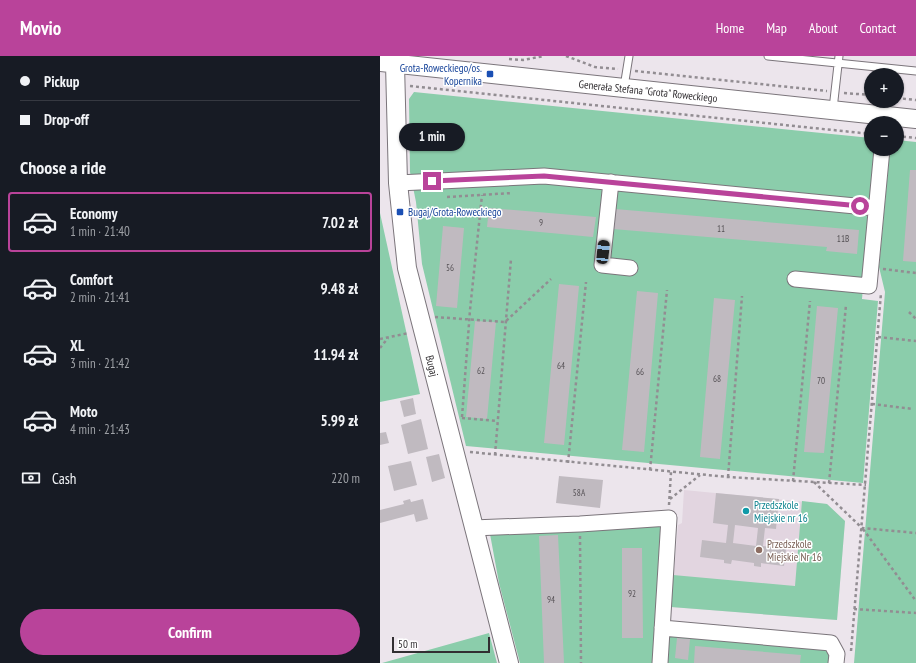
<!DOCTYPE html>
<meta charset="utf-8">
<style>
:root{--surface:#171b24;--page:#20242c;--text:#f1f3f6;--muted:#9ea1a6;--line:#363941;--accent:#b9439a}
body{margin:0;font-family:"PT Sans Narrow",sans-serif;background:var(--page);color:var(--text);height:100vh;display:flex;flex-direction:column;font-size:15px;white-space:nowrap}
*{box-sizing:border-box;margin:0}
p{font-size:13px;color:var(--muted)}
.icon{flex:none;width:22px;height:22px;fill:none;stroke:currentColor;stroke-width:2;stroke-linecap:round;stroke-linejoin:round}
.map{position:relative;flex:1;overflow:hidden}
.details{display:flex;flex-direction:column;background:var(--surface);width:380px}
.details>*{flex:none}
.hud{display:grid;align-content:center;height:88px;padding:0 20px;background:var(--surface)}
.fabs{position:absolute;left:484px;top:12px;display:grid;gap:8px}
.fabs a{display:grid;place-items:center;width:40px;height:40px;border-radius:50%;background:var(--surface);box-shadow:0 1px 3px #0004;font-size:20px}
.scale{position:absolute;left:12px;bottom:10px;width:98px;box-sizing:border-box;padding-left:4px;border:2px solid #312e31;border-top:0;font-size:11px;line-height:14px;white-space:nowrap;color:#312e31;-webkit-text-stroke:3px #fff;paint-order:stroke}
.end{position:absolute;width:18px;height:18px;margin:-9px;border:5px solid #b9439a;background:#fff;box-shadow:0 0 0 2px #fff}
.from{border-radius:50%}
.bubble{position:absolute;height:28px;border-radius:14px;background:var(--surface);box-shadow:0 1px 3px #0004;font-size:13px;font-weight:700;line-height:28px;text-align:center}
.car{position:absolute;width:12px;height:24px;margin:-12px -6px;border-radius:5px;box-shadow:0 0 3px 1px #0007;background:linear-gradient(#222 24%,#8ab4d8 0 40%,#222 0 76%,#8ab4d8 0 86%,#222 0)}
.hud b{display:flex;align-items:center;gap:14px;height:38px;font-size:15px}
.hud b+b{border-top:1px solid var(--line)}
.hud i{width:10px;height:10px;background:var(--text)}
ul{padding:0;list-style:none}
li{display:flex;align-items:center;gap:12px;height:60px;margin:0 8px 6px;padding:0 12px;border:2px solid transparent;border-radius:4px}
li div{flex:1}
li b{display:block;font-size:15px}
li em{font-style:normal;font-weight:700}
li.current{border-color:var(--accent)}
li>.icon{width:36px;height:36px;stroke-width:1.5}
h2{padding:0 20px;font-size:18px;line-height:48px}
.pay{display:flex;align-items:center;gap:10px;height:44px;padding:0 20px;font-size:15px}
.pay p{margin-inline-start:auto}
.button{display:flex;gap:8px;margin-top:auto;padding:8px 20px}
.button a{flex:1;height:46px;border-radius:24px;background:var(--accent);color:#fff;font-size:16px;font-weight:700;line-height:46px;text-align:center}
header{display:flex;align-items:center;gap:24px;box-sizing:border-box;height:56px;padding:0 20px;background:var(--accent);color:#fff}
header strong{font-size:19px}
nav{display:flex;gap:22px;margin-inline-start:auto;font-size:14px}
main{display:flex;flex:1;min-height:0}
.map>svg:first-child{display:block}
.built{fill:#e2d5e0}
.green{fill:#8bcdab}
.building{fill:#c0bac0;fill-rule:evenodd}
.lines{fill:none;stroke-linecap:round;stroke-linejoin:round}
.service-casing{stroke:#7b757b;stroke-width:9}
.minor-casing{stroke:#7b757b;stroke-width:17}
.tertiary-casing{stroke:#7b757b;stroke-width:20}
.path{stroke:#928d92;stroke-width:2.5;stroke-dasharray:3 3;stroke-linecap:butt}
.service{stroke:#fff;stroke-width:7}
.minor{stroke:#fff;stroke-width:15}
.tertiary{stroke:#fff;stroke-width:18}
.route{stroke:#b9439a;stroke-width:5}
.transit-dot{fill:#1a4fb4;stroke:#fff;stroke-width:1.5}
.culture-dot{fill:#0f9aa8;stroke:#fff;stroke-width:1.5}
.education-dot{fill:#8d6e63;stroke:#fff;stroke-width:1.5}
.labels{text-anchor:middle;dominant-baseline:central;stroke-width:3;stroke-linejoin:round;paint-order:stroke}
.number-label{font-size:9px;fill:#555155}
.transit-label{font-size:11px;fill:#164399;stroke:#fff;text-anchor:end}
.street-label{font-size:11px;fill:#312e31;stroke:#fff}
.culture-label{font-size:11px;fill:#0d838f;stroke:#fff;text-anchor:start}
.education-label{font-size:11px;fill:#785e54;stroke:#fff;text-anchor:start}
</style>
<header>
<strong>Movio</strong>
<nav><a>Home</a><a>Map</a><a>About</a><a>Contact</a></nav>
</header>
<main>
<section class="details">
<div class="hud">
<b><i class="from"></i>Pickup</b>
<b><i></i>Drop-off</b>
</div>
<h2>Choose a ride</h2>
<ul>
<li class="current"><svg class="icon" aria-label="car" viewBox="0 0 24 24"><path d="M5 17H2v-5l4-1 3-4h7l3 4 3 1v5h-3M9 17h6M6 11h13"/><circle cx="7" cy="17" r="2"/><circle cx="17" cy="17" r="2"/></svg><div><b>Economy</b><p>1 min · 21:40</p></div><em>7.02 zł</em></li>
<li><svg class="icon" aria-label="car" viewBox="0 0 24 24"><path d="M5 17H2v-5l4-1 3-4h7l3 4 3 1v5h-3M9 17h6M6 11h13"/><circle cx="7" cy="17" r="2"/><circle cx="17" cy="17" r="2"/></svg><div><b>Comfort</b><p>2 min · 21:41</p></div><em>9.48 zł</em></li>
<li><svg class="icon" aria-label="car" viewBox="0 0 24 24"><path d="M5 17H2v-5l4-1 3-4h7l3 4 3 1v5h-3M9 17h6M6 11h13"/><circle cx="7" cy="17" r="2"/><circle cx="17" cy="17" r="2"/></svg><div><b>XL</b><p>3 min · 21:42</p></div><em>11.94 zł</em></li>
<li><svg class="icon" aria-label="car" viewBox="0 0 24 24"><path d="M5 17H2v-5l4-1 3-4h7l3 4 3 1v5h-3M9 17h6M6 11h13"/><circle cx="7" cy="17" r="2"/><circle cx="17" cy="17" r="2"/></svg><div><b>Moto</b><p>4 min · 21:43</p></div><em>5.99 zł</em></li>
</ul>
<div class="pay"><svg class="icon" aria-label="cash" viewBox="0 0 24 24"><path d="M3 7h18v10H3z"/><circle cx="12" cy="12" r="2"/></svg>Cash<p>220 m</p></div>
<div class="button"><a>Confirm</a></div>
</section>
<div class="map">
<svg width="536" height="607" viewBox="0 0 536 607">
<rect width="100%" height="100%" fill="#ece5ec"/>
<path class="built" d="M304,434L447,448L465,465L457,564L291,551L298,469L302,467Z"/>
<path class="green" d="M34,36L491,82V93H495L482,243L498,245L483,427L86,390L42,208L36,146L30,116L29,43Z
M517,84L536,86V607H474L505,236L499,211L510,93H517Z
M0,157L40,338L0,346Z
M422,445L447,448L465,465L457,564L291,551L293,519L415,530Z
M279,468L283,476L276,576L448,592L451,607H140L119,527L110,478Z
M109,577L117,607H2Z"/>
<path class="building" d="M530,114H536V206L523,205Z
M109,152L216,161L213,181L107,171Z
M235,153L479,174L477,198L446,195L447,191L233,173Z
M63,170L84,172L77,252L56,250Z
M179,228L199,230L184,389L164,387Z
M257,235L278,237L264,396L242,394Z
M334,242L355,244L340,403L320,401Z
M437,250L458,252L444,397L424,396Z
M95,265L116,266L107,363L86,361Z
M33,342L36,358L24,361L20,345Z
M41,363L48,393L28,398L21,369Z
M6,376L9,387L0,389V377Z
M59,398L65,422L52,426L46,401Z
M31,405L37,429L14,435L8,410Z
M179,420L223,424L220,452L176,447Z
M336,437L399,443L396,473L385,472L383,490L406,493L404,510L381,507V511L374,510V507L352,504L351,508L344,507V504L320,501L322,484L346,487L348,469L333,467ZM355,469L378,472L376,490L353,487Z
M30,443L31,446L43,443L48,463L36,466L34,458L0,467V454L24,448L23,445Z
M178,479L184,607H164L159,480Z
M242,492H262L263,582H242Z
M297,582L310,583L308,604L295,602Z
M315,590L421,599L420,607H314Z"/>
<g class="lines">
<g class="service-casing">
<path id="service" d="M388,0L536,15
M244,31L249,0
M453,53L459,0"/>
</g>
<g class="minor-casing">
<path id="minor" d="M231,126L222,209L250,212
M18,127L164,120L496,152
M415,223L489,230L502,93
M93,472L200,468L289,462L280,607
M282,572L451,587L457,598L456,607"/>
</g>
<g class="tertiary-casing">
<path id="tertiary" d="M0,6L536,63
M15,8L18,127L27,212L129,607"/>
</g>
<path class="path" d="M186,0L215,11L238,13
M129,3L143,4L164,0
M255,15L447,35
M30,30L491,78
M464,37L491,39
M517,42L536,44
M517,80L536,82
M67,141L132,137
M503,213L536,217
M529,256L536,263
M55,261L125,266L171,223
M498,281L536,285
M0,283L29,277
M0,292L8,282
M492,348L533,353
M82,361L90,254L102,139
M82,362L117,365
M90,396L348,421L486,429
M115,399L131,203
M188,407L206,226
M270,414L287,234
M348,421L362,240
M413,425L430,245
M434,426L482,472L536,477
M449,427L466,249
M290,443L320,419
M289,449L291,416
M483,473L536,545
M200,480L201,607
M474,553L536,557
M471,595L501,237"/>
<use href="#service" class="service"/>
<use href="#minor" class="minor"/>
<use href="#tertiary" class="tertiary"/>
</g>
<g class="lines">
<path class="route" d="M52,125L164,120L480,150"/>
</g>
<g class="transit-dot">
<rect x="106" y="14" width="8" height="8" rx="2"/>
<rect x="16" y="152" width="8" height="8" rx="2"/>
</g>
<circle class="culture-dot" cx="366" cy="455" r="4"/>
<circle class="education-dot" cx="379" cy="494" r="4"/>
<g class="labels">
<g class="number-label">
<text x="161" y="166">9</text>
<text x="341" y="172">11</text>
<text x="463" y="182">11B</text>
<text x="70" y="211">56</text>
<text x="181" y="309">64</text>
<text x="101" y="314">62</text>
<text x="260" y="315">66</text>
<text x="337" y="322">68</text>
<text x="441" y="324">70</text>
<text x="199" y="436">58A</text>
<text x="252" y="537">92</text>
<text x="171" y="543">94</text>
</g>
<g class="transit-label">
<text x="102" y="12">Grota-Roweckiego/os.<tspan x="102" dy="13">Kopernika</tspan></text>
<text x="28" y="156" text-anchor="start">Bugaj/Grota-Roweckiego</text>
</g>
<g class="street-label">
<text transform="translate(268 35) rotate(6)">Generała Stefana "Grota" Roweckiego</text>
<text transform="translate(52 310) rotate(76)">Bugaj</text>
</g>
<g class="culture-label">
<text x="374" y="449">Przedszkole<tspan x="374" dy="13">Miejskie nr 16</tspan></text>
</g>
<g class="education-label">
<text x="387" y="488">Przedszkole<tspan x="387" dy="13">Miejskie Nr 16</tspan></text>
</g>
</g>
</svg>
<div class="fabs">
<a>+</a>
<a>−</a>
</div>
<div class="scale">50 m</div>
<i class="end from" style="left:480px;top:150px"></i>
<i class="end" style="left:52px;top:125px"></i>
<div class="bubble" style="left:19px;top:67px;width:66px">1 min</div>
<i class="car" style="left:223px;top:196px;rotate:6deg"></i>
</div>
</main>
